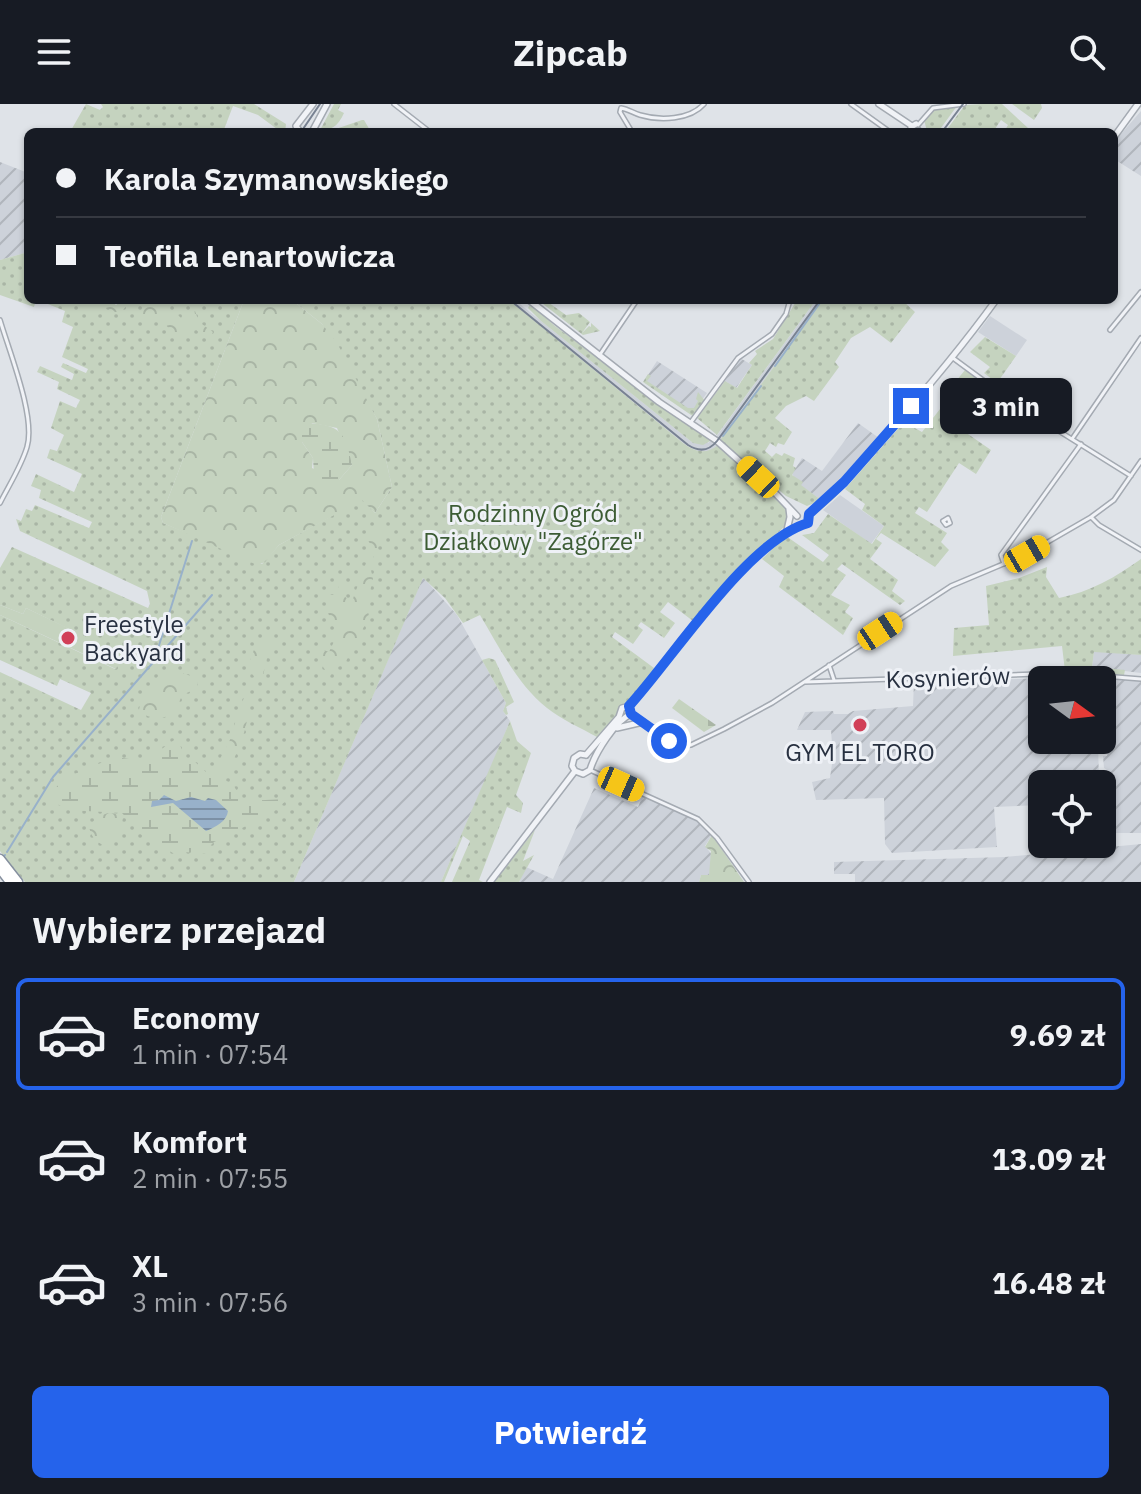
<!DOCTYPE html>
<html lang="pl">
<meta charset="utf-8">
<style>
:root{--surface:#171b24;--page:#20242c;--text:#f1f3f6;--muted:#9ea1a6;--line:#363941;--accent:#2563eb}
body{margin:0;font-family:"IBM Plex Sans",sans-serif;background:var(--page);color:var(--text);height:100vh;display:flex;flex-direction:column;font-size:30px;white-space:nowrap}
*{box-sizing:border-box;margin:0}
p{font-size:26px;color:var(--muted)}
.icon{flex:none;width:44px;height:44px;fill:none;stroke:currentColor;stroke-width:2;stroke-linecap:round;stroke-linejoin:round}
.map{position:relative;height:778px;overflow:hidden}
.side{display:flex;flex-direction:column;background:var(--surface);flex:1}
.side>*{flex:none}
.guide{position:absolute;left:24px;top:24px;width:1094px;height:176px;border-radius:12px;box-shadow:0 2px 6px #0004;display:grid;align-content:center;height:176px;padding:0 32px;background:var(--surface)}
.needle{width:52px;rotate:105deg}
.tools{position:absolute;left:1028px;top:562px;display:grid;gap:16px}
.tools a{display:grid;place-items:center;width:88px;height:88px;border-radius:12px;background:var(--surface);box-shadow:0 2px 6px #0004;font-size:40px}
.end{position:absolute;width:36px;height:36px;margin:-18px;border:10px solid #2563eb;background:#fff;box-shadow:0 0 0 4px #fff}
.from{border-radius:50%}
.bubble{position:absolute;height:56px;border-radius:12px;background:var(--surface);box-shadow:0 2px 6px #0004;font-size:26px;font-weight:700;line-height:56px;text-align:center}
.car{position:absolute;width:24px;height:48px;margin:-24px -12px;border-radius:10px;box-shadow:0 0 6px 2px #0007;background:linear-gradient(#f5c518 24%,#345 0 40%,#f5c518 0 76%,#345 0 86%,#f5c518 0)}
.guide b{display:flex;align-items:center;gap:28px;height:76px;font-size:30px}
.guide b+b{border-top:2px solid var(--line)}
.guide i{width:20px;height:20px;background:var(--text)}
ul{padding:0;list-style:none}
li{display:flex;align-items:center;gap:24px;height:112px;margin:0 16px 12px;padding:0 16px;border:4px solid transparent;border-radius:12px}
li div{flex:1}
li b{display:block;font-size:30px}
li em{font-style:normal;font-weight:700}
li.active{border-color:var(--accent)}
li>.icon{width:72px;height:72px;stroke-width:1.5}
h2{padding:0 32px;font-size:36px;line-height:96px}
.primary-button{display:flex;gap:16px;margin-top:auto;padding:16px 32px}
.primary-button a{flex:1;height:92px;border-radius:12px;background:var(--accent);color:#fff;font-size:32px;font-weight:700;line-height:92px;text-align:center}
header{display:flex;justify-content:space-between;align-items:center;height:104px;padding:0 32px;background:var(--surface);font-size:36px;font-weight:700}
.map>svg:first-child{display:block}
.built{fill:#cdd2da}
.industrial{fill:url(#industrial-furrows)}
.grass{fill:url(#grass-dots)}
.forest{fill:url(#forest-crowns);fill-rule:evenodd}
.wetland{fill:url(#wetland-marsh)}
.cemetery{fill:url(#cemetery-stones)}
.pitch{fill:#c5d3bf}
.water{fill:url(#water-rules)}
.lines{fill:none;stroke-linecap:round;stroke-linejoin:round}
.stream{stroke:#98b1ca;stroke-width:2}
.minor-casing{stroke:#a4aab2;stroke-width:6}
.tertiary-casing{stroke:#a4aab2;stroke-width:8}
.motorway-casing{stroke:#86909f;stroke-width:11}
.minor{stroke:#f1f3f7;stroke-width:3}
.tertiary{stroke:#f1f3f7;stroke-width:5}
.motorway{stroke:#fff;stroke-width:8}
.tram{stroke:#788292;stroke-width:2}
.route{stroke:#2563eb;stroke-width:10}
.poi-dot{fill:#d14058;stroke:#eef1f6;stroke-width:3}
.labels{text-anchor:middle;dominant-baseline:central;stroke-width:6;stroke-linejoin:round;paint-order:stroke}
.park-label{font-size:24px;fill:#3c5c34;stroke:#eef1f6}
.poi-label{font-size:24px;fill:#273040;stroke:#eef1f6;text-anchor:start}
.street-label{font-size:24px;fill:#273040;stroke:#eef1f6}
</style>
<header><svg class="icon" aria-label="menu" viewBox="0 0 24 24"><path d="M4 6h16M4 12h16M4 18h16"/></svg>Zipcab<svg class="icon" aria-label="search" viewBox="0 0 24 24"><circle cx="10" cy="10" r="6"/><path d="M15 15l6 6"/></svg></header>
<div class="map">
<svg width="1141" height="778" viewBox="0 0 1141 778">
<defs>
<pattern id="industrial-furrows" width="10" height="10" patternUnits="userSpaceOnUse" patternTransform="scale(2)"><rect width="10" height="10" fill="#cdd2da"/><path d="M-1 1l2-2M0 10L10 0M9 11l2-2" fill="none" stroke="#b0b5bc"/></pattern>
<pattern id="grass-dots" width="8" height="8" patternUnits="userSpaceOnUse" patternTransform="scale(2)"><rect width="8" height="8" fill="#c5d3bf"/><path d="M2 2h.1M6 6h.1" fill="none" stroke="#a9b5a5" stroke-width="1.8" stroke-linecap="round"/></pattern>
<pattern id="forest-crowns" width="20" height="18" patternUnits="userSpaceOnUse" patternTransform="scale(2)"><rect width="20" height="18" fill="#c5d3bf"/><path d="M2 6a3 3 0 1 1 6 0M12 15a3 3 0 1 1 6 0" fill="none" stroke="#a9b5a5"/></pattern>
<pattern id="wetland-marsh" width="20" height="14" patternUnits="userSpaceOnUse" patternTransform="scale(2)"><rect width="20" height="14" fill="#c5d3bf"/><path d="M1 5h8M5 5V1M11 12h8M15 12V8" fill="none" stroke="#a9b5a5"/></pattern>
<pattern id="cemetery-stones" width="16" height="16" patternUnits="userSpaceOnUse" patternTransform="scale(2)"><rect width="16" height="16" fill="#c5d3bf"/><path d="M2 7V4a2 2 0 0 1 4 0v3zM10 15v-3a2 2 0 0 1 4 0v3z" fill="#a9b5a5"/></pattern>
<pattern id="water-rules" width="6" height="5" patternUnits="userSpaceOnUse" patternTransform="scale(2)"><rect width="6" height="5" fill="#98b1ca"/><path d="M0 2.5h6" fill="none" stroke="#7c90a5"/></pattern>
</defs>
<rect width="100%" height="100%" fill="#dfe3e8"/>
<path class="built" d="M509,196H515L693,339H708L712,336L718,341L710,347L699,348L683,339Z
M816,196H823L720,336L716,333Z
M990,212L1027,236L1016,252L978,228Z
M840,391L884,422L871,440L823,406Z"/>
<path class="industrial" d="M1141,7V72L1114,55V38Z
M0,58L28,69V148L0,156Z
M740,254L752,261L736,284L725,277Z
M657,257L707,289L692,310L644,277Z
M858,319L879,334L821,396L800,381L792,370L802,354L822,367Z
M423,473L457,511L506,599L503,607L510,617L491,663L441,778H294Z
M1094,547L1141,551V569L1092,563Z
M1086,573L1094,576H1042V636H1098L1099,680H1042V701L994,703L997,743L892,749L885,740L884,694L816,696L812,678L830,674L833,653L831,626H797L805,608L833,607L834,610H848L853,607L913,602L914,578Z
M1106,573L1141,577V729H1105L1106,705L1104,674L1110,668L1104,664L1103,652H1107L1106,625L1112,624V602H1102V576Z
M594,684L638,703L643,691L694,715L712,731L705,742L713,752L709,771H701L699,778H519L526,763L553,775Z
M1141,740V778H855V770H834V758L1005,753Z"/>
<path class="grass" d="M86,0L100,6L103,3L101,0H254L286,20L285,28H281L258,11L233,2L223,28H70Z
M334,0H341L338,6L344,9C338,22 333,25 319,28Z
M982,0H1002L1028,24L1025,28H1004L1008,21L1001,16L993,28H945L965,1Z
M1012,0H1041L1042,4L1034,16Z
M957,2L938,28H925L927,27L924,16C931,3 942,4 957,2Z
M364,16L371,28H327L362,16Z
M28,148V196H36L34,203L0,191V156Z
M38,196H110L116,201L122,196H244L161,413L163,419L262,460L279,441L362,395L375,409L392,383L377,315L322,220L292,196H509L683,339C695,348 706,351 718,341L785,403L789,410L784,423L754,450L693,517L668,498L660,508L675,519L664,534L641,518L638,522L643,526L633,540L615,528L612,533L654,564C652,577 634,595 621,601L619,610L597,633C581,624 562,616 547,604C518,581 499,543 480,511L463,519L445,494L423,474L294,778H25L0,747V568L81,606L91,589L60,575L57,582L0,556V511L115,565L122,551L26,504L23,510L0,501V464L12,443L148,504L150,500L147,487L20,427L16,415L21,417L26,405L32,407L35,401L89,424L92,418L39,394L41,386L31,382L36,370L74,388L82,370L47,354L50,345L57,347L64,331L51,324L60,297L76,304L80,296L57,285L59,278L37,268L40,262L72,276L74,270L61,263L63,259L86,269L88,265L62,253L73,223L62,218L65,207Z
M538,196H545L566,211L579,209L590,218L582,229L589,222L591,223V219L600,227L583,231Z
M797,196H816L717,331L697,314L725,277L737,284L752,261L749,259L757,250L755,247L773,235Z
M823,196H902L915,208L891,239L870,223L851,234L835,258L839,263L814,297L806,292L786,302L775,314L792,328L784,341L778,339L776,343L770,339L765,347L772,353L776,349L782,352L784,349L795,354L793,362L796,364L792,371L803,378L801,381L821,396L807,402L786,392L720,336Z
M529,202C536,203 548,216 555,222C604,259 658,301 712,336L703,341L693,339L541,217L528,204Z
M985,233L1016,252L997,279L984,269L990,263L970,248Z
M965,266L989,285L979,295L983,300L965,328L991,346L976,370L959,359L927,408L919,403L915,409L947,429L941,438L949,446L935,463L881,429L876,435L882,439L870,455L898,476L892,487L905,497L900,501L842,460L837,465L846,471L831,491L850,501L845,508L853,514L843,531L779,483L784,472L762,455L786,432L823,458L829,451L802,431L814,429L828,410L872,440L884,422L862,406L865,400L845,385L904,318L922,328L951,291L948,287Z
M648,270L651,272L647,277L688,304H694L698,297L696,295L698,288L705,297L694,313L643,278Z
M1141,455V551L1094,548L1092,563L1125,566L1124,571L1065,567L1062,542L953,552L954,524L989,521L986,482L1019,474L1047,463L1046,473L1059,494C1090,488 1116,473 1141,455Z
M489,554L495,556L514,598L506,603L508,610L506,611L503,607L506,599L482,556Z
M510,617L517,637L531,649L516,691L523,699L521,709L507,703L479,776L483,778H452L470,737L463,732L444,778H441Z
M535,726L523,757L534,751L519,778H494Z"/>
<path class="forest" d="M84,196H108L116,202L122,196H132L121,208H115L103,202L90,209L74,200Z
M244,196H292L322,220L337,239L377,315L392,383L375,409L362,396L279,441L265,458L257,461L163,419L161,413ZM312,319L337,324L352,361L339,376L312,364L313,354L302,338Z
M150,199L178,211L185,218L195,207L199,218L213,228L209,235L203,233L194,223L181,232L173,229L165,220L140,212L145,200Z
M377,419L381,420L383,429L370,462L373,475L367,499L369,513L344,561L336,563L330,572L323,563L324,557L318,552L321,545L329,548L340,525C328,522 333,518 328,509L320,508V505L335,502L326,491H334L342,477L347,481L343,490L351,500L372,443L366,433L367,427Z
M265,534L271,537L262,576L259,578L247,564L257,538Z
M167,565L195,573L198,579L196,585L182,591L175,609C162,616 150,616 139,607C140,594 155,572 167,565Z
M244,594H249C250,623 235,661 216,682L211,672L233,630L237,608Z
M108,709L119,710L123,714L117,734L105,742C96,738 90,732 89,721L100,712Z
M712,731L744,778H699L701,771H709L711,747L705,743Z"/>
<path class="wetland" d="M307,319C341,321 345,328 352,361L339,376L323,378L314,371L313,354L302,338L301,325Z
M177,634L185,653L193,656L206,668L233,680L242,697L288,695L272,709L214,738L209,743V750L184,748L178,752L142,731L122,709L68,706L46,694L65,674L115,653L136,656L156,649Z"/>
<path class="cemetery" d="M679,595L716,621L704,628L672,604Z"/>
<path class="pitch" d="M0,501L23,510L26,504L122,550L116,565L0,511Z"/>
<path class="water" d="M164,691L176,697L191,693L205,697L208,694L216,696L228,707C227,717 216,723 206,727L173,699L151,703L152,697L159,696Z"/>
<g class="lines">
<path class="stream" d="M775,262L822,196
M723,332L761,282
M155,554L192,437
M7,748L53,673L212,491
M4,752L5,751"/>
<g class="minor-casing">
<path id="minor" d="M394,0L430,28
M851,0L890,28
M918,21L933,4L964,0
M632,28L620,8L621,4C628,5 633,9 640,11C660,17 690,16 704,0
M0,216C9,247 36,313 27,343C21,363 9,381 0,399
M1110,226L1141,188
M599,252L637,196
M953,254L1014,299L1131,372
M691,318L738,254L772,230L786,210L790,196
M1072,335L1141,234
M1091,413L1099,421L1141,446
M948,414L950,419L946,421L943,417Z
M1004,460L1001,451L1081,340
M829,561L834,576
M805,578L1066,569L1141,575
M631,610L673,639L682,642L691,641L724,625L772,599L951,482L1027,450L1091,413L1114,396L1141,357
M590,666L698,715L717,734L749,778"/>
</g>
<g class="tertiary-casing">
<path id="tertiary" d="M879,0L912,22
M919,27L920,28
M300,28L296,22L313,0
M312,28L327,0
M914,28L911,23L916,20
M1114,33L1138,0
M529,196L659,298L717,337L776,390L797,412
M809,410C839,388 862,358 886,331C925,287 962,243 996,196
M787,426L790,413L789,405
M617,624L643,618
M586,651L619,613L622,604L629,602L636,595C673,549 754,433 808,419L809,410
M575,667L583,670L590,666C595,649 615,617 631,610L629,602
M575,667L572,662L574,654L580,650L586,651
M490,778L575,667"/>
</g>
<g class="motorway-casing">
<path id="motorway" d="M0,755L18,778
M0,765L10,778"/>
</g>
<use href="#minor" class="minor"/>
<use href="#tertiary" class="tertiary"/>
<use href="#motorway" class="motorway"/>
<path class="tram" d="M301,28L320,0
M942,28L963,0
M510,196L688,341C699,348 709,347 717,337L820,196"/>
</g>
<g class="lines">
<path class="route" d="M669,637L631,610L629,602C674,553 747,437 808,419L809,410L844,378L911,302"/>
</g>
<g class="poi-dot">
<circle cx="68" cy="534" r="8"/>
<circle cx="860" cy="621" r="8"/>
</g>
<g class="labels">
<g class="park-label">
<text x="533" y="409">Rodzinny Ogród<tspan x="533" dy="28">Działkowy "Zagórze"</tspan></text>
</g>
<g class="poi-label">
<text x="84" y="520">Freestyle<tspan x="84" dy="28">Backyard</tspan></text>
<text x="860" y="648" text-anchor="middle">GYM EL TORO</text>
</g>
<g class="street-label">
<text transform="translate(948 573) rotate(-2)">Kosynierów</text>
</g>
</g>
</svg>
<div class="tools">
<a><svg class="needle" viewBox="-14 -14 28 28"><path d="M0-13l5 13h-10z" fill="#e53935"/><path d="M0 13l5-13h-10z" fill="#9ea1a6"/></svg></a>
<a><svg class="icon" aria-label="locate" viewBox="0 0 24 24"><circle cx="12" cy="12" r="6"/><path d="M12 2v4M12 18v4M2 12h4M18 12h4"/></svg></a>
</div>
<i class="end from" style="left:669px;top:637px"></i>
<i class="end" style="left:911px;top:302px"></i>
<div class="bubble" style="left:940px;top:274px;width:132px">3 min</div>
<i class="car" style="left:758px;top:373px;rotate:313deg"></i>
<i class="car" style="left:1027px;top:450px;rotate:60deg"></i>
<i class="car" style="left:880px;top:527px;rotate:57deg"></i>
<i class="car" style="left:621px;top:680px;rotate:114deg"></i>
<div class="guide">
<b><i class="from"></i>Karola Szymanowskiego</b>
<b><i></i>Teofila Lenartowicza</b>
</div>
</div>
<section class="side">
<h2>Wybierz przejazd</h2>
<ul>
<li class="active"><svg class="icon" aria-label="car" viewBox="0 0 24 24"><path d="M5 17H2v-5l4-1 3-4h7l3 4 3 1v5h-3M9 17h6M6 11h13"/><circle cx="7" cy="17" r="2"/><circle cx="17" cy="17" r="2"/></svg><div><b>Economy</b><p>1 min · 07:54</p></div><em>9.69 zł</em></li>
<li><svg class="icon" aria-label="car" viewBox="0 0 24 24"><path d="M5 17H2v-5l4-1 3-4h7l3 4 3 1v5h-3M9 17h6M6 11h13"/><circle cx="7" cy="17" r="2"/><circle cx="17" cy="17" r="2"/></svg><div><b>Komfort</b><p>2 min · 07:55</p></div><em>13.09 zł</em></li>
<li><svg class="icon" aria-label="car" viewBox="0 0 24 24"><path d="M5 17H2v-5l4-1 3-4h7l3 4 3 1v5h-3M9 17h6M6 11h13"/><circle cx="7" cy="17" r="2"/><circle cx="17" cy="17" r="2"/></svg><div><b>XL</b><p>3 min · 07:56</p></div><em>16.48 zł</em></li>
</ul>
<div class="primary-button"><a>Potwierdź</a></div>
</section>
